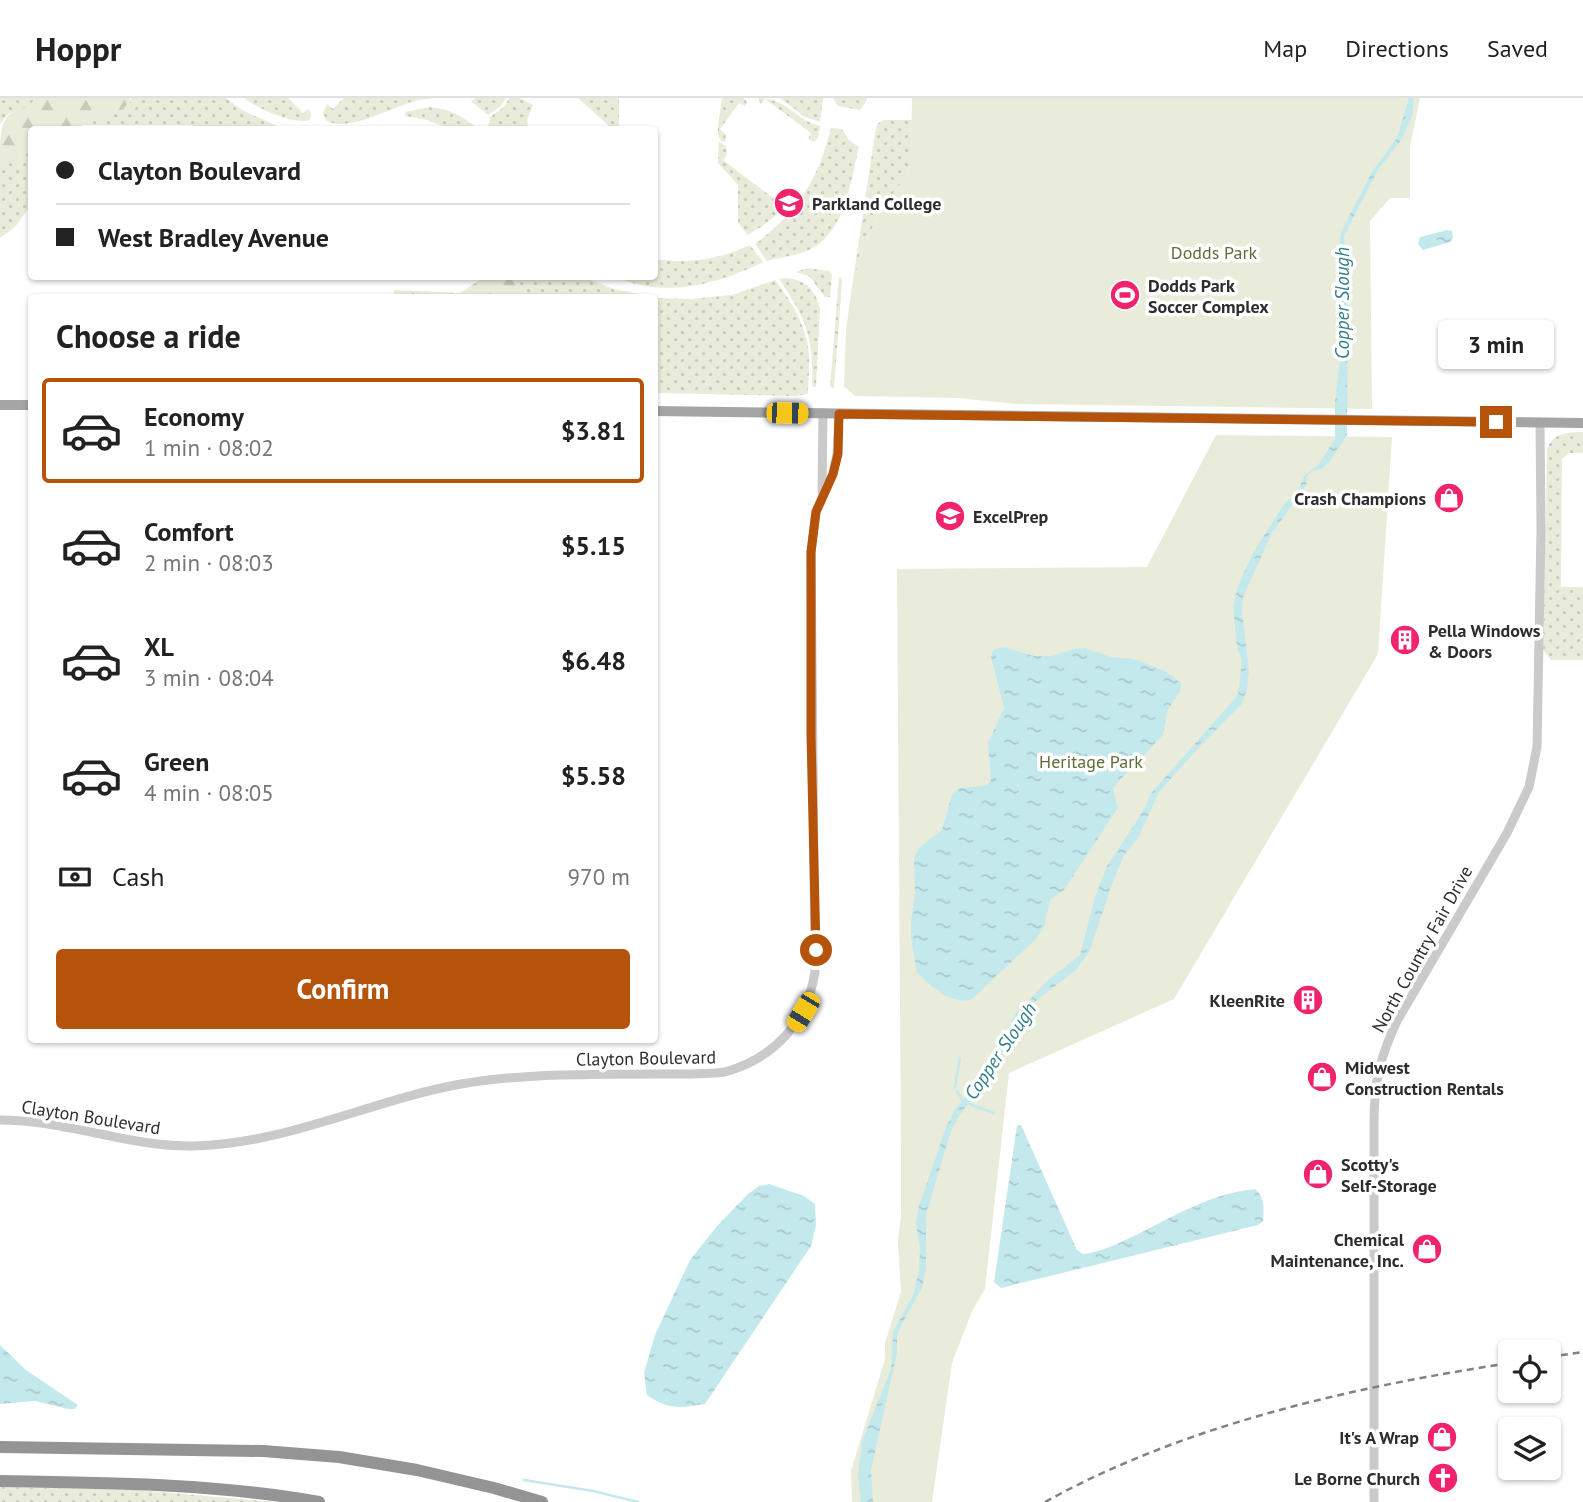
<!DOCTYPE html>
<meta charset="utf-8">
<style>
:root{--surface:#fff;--page:#f2f2f2;--text:#222;--muted:#767676;--line:#e0e0e0;--accent:#b45309}
body{margin:0;font-family:"PT Sans",sans-serif;background:var(--page);color:var(--text);height:100vh;display:flex;flex-direction:column;font-size:26px;white-space:nowrap}
*{box-sizing:border-box;margin:0}
p{font-size:23px;color:var(--muted)}
.icon{flex:none;width:38px;height:38px;fill:none;stroke:currentColor;stroke-width:2;stroke-linecap:round;stroke-linejoin:round}
.map{position:relative;flex:1;overflow:hidden}
.side{position:absolute;left:28px;top:196px;width:630px;height:749px;display:flex;flex-direction:column;background:var(--surface);border-radius:7px;box-shadow:0 2px 5px #0004}
.side>*{flex:none}
.top-card{position:absolute;left:28px;top:28px;width:630px;height:154px;border-radius:7px;box-shadow:0 2px 5px #0004;display:grid;align-content:center;height:154px;padding:0 28px;background:var(--surface)}
.tools{position:absolute;left:1498px;top:1242px;display:grid;gap:14px}
.tools a{display:grid;place-items:center;width:63px;height:63px;border-radius:7px;background:var(--surface);box-shadow:0 2px 5px #0004;font-size:35px}
.end{position:absolute;width:32px;height:32px;margin:-16px;border:9px solid #b45309;background:#fff;box-shadow:0 0 0 4px #fff}
.from{border-radius:50%}
.bubble{position:absolute;height:49px;border-radius:7px;background:var(--surface);box-shadow:0 2px 5px #0004;font-size:23px;font-weight:800;line-height:49px;text-align:center}
.car{position:absolute;width:21px;height:42px;margin:-21px -10px;border-radius:9px;box-shadow:0 0 5px 2px #0007;background:linear-gradient(#f5c518 24%,#345 0 40%,#f5c518 0 76%,#345 0 86%,#f5c518 0)}
.top-card b{display:flex;align-items:center;gap:24px;height:66px;font-size:26px}
.top-card b+b{border-top:2px solid var(--line)}
.top-card i{width:18px;height:18px;background:var(--text)}
ul{padding:0;list-style:none}
li{display:flex;align-items:center;gap:21px;height:105px;margin:0 14px 10px;padding:0 14px;border:4px solid transparent;border-radius:7px}
li div{flex:1}
li b{display:block;font-size:26px}
li em{font-style:normal;font-weight:800}
li.active{border-color:var(--accent)}
li>.icon{width:63px;height:63px;stroke-width:1.5}
h2{padding:0 28px;font-size:32px;line-height:84px}
.pay{display:flex;align-items:center;gap:18px;height:77px;padding:0 28px;font-size:26px}
.pay p{margin-inline-start:auto}
.action{display:flex;gap:14px;margin-top:auto;padding:14px 28px}
.action a{flex:1;height:80px;border-radius:7px;background:var(--accent);color:#fff;font-size:28px;font-weight:800;line-height:80px;text-align:center}
header{display:flex;align-items:center;gap:42px;box-sizing:border-box;height:98px;padding:0 35px;background:var(--surface);border-bottom:2px solid var(--line)}
header strong{font-size:33px}
nav{display:flex;gap:38px;margin-inline-start:auto;font-size:24px}
.map>svg:first-child{display:block}
.grass{fill:url(#grass-dots)}
.forest{fill:url(#forest-firs)}
.park{fill:#e9ecda}
.water{fill:url(#water-ripples)}
.lines{fill:none;stroke-linecap:round;stroke-linejoin:round}
.stream{stroke:#c4e9ed;stroke-width:2.5}
.minor{stroke:#cacaca;stroke-width:9}
.major{stroke:#a5a5a5;stroke-width:10}
.highway{stroke:#949494;stroke-width:12}
.rail{stroke:#828282;stroke-width:2.5;stroke-dasharray:7 5;stroke-linecap:butt}
.route{stroke:#b45309;stroke-width:9}
.labels{text-anchor:middle;dominant-baseline:central;stroke-width:7;stroke-linejoin:round;paint-order:stroke}
.poi-label{font-size:18px;font-weight:bold;fill:#2d2d2d;stroke:#fff;text-anchor:start}
.park-label{font-size:18px;fill:#5f6c38;stroke:#fff}
.street-label{font-size:18px;fill:#2d2d2d;stroke:#fff}
.water-label{font-size:19px;font-style:italic;fill:#327e88;stroke:#fff}
</style>
<header>
<strong>Hoppr</strong>
<nav><a>Map</a><a>Directions</a><a>Saved</a></nav>
</header>
<div class="map">
<svg width="1583" height="1404" viewBox="0 0 1583 1404">
<defs>
<pattern id="grass-dots" width="8" height="8" patternUnits="userSpaceOnUse" patternTransform="scale(1.75)"><rect width="8" height="8" fill="#e9ecda"/><path d="M2 2h.1M6 6h.1" fill="none" stroke="#c8cbbb" stroke-width="1.8" stroke-linecap="round"/></pattern>
<pattern id="forest-firs" width="22" height="20" patternUnits="userSpaceOnUse" patternTransform="scale(1.75)"><rect width="22" height="20" fill="#e9ecda"/><path d="M5 1l3.5 6h-7zM16 11l3.5 6h-7z" fill="#c8cbbb"/></pattern>
<pattern id="water-ripples" width="26" height="14" patternUnits="userSpaceOnUse" patternTransform="scale(1.75)"><rect width="26" height="14" fill="#c4e9ed"/><path d="M2 4q2-2 4 0t4 0M15 11q2-2 4 0t4 0" fill="none" stroke="#a9c8cc"/></pattern>
</defs>
<rect width="100%" height="100%" fill="#fff"/>
<path class="grass" d="M0,0H36L27,11L9,15L0,26Z
M131,0H226L242,12L277,28L293,31L192,32V27H82L121,12L131,3Z
M244,0H288L303,15L308,11L311,14L310,22C294,27 258,11 244,0Z
M344,0H435C431,1 425,1 419,2C394,7 351,35 326,23L323,15L327,6L333,11Z
M475,0H506L501,8L488,17L471,3Z
M509,0H520L533,7L527,22L528,31H488L490,19L505,8Z
M578,0H619V31H607L609,28Z
M722,0H744L747,4L745,8L739,5L720,31L726,36L725,44L721,43L718,37V28Z
M758,0C787,0 794,21 820,28L818,40L814,44L808,41L811,35L765,1L761,6Z
M780,0H823L820,24L805,19Z
M833,0H867V2L860,12L838,8Z
M429,9C449,11 462,17 478,31H451L427,22L405,18L406,14Z
M884,22H912L911,63L907,78L887,103L864,145L852,189L874,42L877,26Z
M831,30L842,31L849,42L859,49C850,84 846,134 809,152C797,158 780,159 767,163L755,146C798,114 818,82 831,30Z
M719,44L726,48L727,56L723,62L777,103L782,97L785,100C785,116 760,129 748,137L738,125V87L718,65Z
M31,56V107L15,129L0,140V59L9,65Z
M750,147L763,164C719,186 664,201 617,179L654,178L655,161C688,166 719,162 750,147Z
M807,170L829,173L832,177L830,199H825L809,178L796,174Z
M484,179H583L614,191L653,199H533L512,182Z
M839,179L842,180V184L834,290L830,289Z
M785,180C805,181 816,192 820,211L816,289L812,288C814,239 806,221 779,181Z
M775,182C792,204 807,229 809,257C810,270 808,283 808,296L795,298L655,295V200L692,201L732,197Z
M1583,334V355H1569L1562,361L1561,489H1583V562H1551L1543,552L1547,351C1553,335 1567,334 1583,334Z
M0,1389L139,1392L275,1404H0Z"/>
<path class="forest" d="M36,0H130L131,3L121,12L73,31L32,32L31,56L9,66L0,59C0,44 0,20 13,14C24,10 28,10 36,0Z
M484,179L512,182L533,199H394V192L460,195Z"/>
<path class="park" d="M912,0H1420L1410,49V100H1390L1370,123L1372,311L1018,306L958,300L855,298L844,288L846,232L852,189L864,145L887,103L907,78L911,62Z
M1216,337L1392,339L1378,556L1174,901L1009,975L985,1191L972,1213L952,1265L932,1404H852L851,1373L885,1261V1245L901,1194L898,1144L901,1117V1051L897,471L1147,469Z"/>
<path class="water" d="M1409,0H1414L1412,19L1402,41L1378,72L1344,138L1348,211L1347,337L1330,363L1322,371L1312,373L1307,378L1306,388L1272,435L1243,499L1242,512L1249,573L1247,592L1241,607L1202,646L1159,694L1137,742L1124,757L1111,789L1090,852L1076,872L1029,908L989,978L959,1018L951,1033L926,1117V1171L922,1190L902,1226L897,1237V1255L871,1372L873,1404H861L858,1377L862,1343L891,1271L893,1234L913,1197L919,1172L920,1152L916,1125L919,1108L946,1029L954,1013L982,977L1015,917L1048,882L1080,857L1095,799L1107,768L1136,724L1153,693L1238,597L1242,562L1237,550L1233,508L1238,488L1253,455L1284,406L1297,395L1305,377L1318,367L1335,341V302L1344,230L1339,152L1341,134L1373,72L1397,40Z
M1447,132L1452,133L1453,140L1450,144L1423,152L1418,146L1420,139Z
M1003,549L1034,558H1052L1074,551L1085,550L1111,559L1134,561L1165,573L1181,585L1180,594L1168,611L1163,637L1117,685L1113,691L1118,710L1064,792L1050,802L1044,829L1037,840L971,902C949,906 932,888 917,875L911,840V823L915,795L914,760L919,750L942,732L952,697L959,690L982,688L988,686L991,682L988,645L1004,610L991,559L993,552Z
M1019,1027H1021L1077,1152L1083,1156C1101,1154 1117,1146 1134,1138C1172,1119 1212,1095 1255,1091C1265,1100 1264,1110 1263,1123L1258,1127L1001,1190L994,1184L1017,1028Z
M769,1086L804,1098L815,1106L816,1127L811,1148L705,1306C680,1310 668,1312 647,1297L644,1275L655,1237L690,1162L717,1128L748,1096L759,1088Z
M0,1247L26,1272L78,1307L75,1311H68L35,1303L0,1306Z"/>
<g class="lines">
<path class="stream" d="M955,989L960,960
M957,993L964,1004L994,1015
M524,1382L593,1393L638,1404"/>
<path class="minor" d="M822,394L823,315
M0,1022C66,1022 128,1049 194,1048C286,1046 372,1002 461,986C524,975 588,977 651,976C676,976 701,977 725,974C774,960 807,925 815,874L811,454L816,413L833,376L837,356L839,316
M1374,1404V1024C1374,985 1380,959 1397,923L1507,735L1529,689L1537,649L1541,432L1540,324"/>
<path class="major" d="M0,307H32
M654,313L1583,325"/>
<path class="highway" d="M0,1349L263,1353L339,1359L417,1372L494,1390L542,1404
M0,1383C108,1385 212,1385 319,1404"/>
<path class="rail" d="M1549,1259L1583,1254
M1045,1404C1186,1326 1353,1289 1510,1265"/>
</g>
<g class="lines">
<path class="route" d="M816,852L811,637V454L816,414L833,376L838,356L839,316L1496,324"/>
</g>
<defs>
<g id="university-disc" transform="scale(1.575)"><circle r="9.5" fill="#f1236c" stroke="#fff"/><path d="M0-5L7-2L0 1L-7-2ZM-4 1L0 2.5L4 1V4Q0 6-4 4Z" fill="#fff"/></g>
<g id="stadium-disc" transform="scale(1.575)"><circle r="9.5" fill="#f1236c" stroke="#fff"/><path d="M0-5a6.5 5 0 1 0 0 10a6.5 5 0 1 0 0-10ZM-3.5-1.8h7v3.6h-7Z" fill="#fff"/></g>
<g id="shop-disc" transform="scale(1.575)"><circle r="9.5" fill="#f1236c" stroke="#fff"/><path d="M-5-2.5h2.3a2.7 3.5 0 0 1 5.4 0H5L5.5 6h-11ZM-1.5-2.5h3a1.5 2.3 0 0 0-3 0Z" fill="#fff"/></g>
<g id="school-disc" transform="scale(1.575)"><circle r="9.5" fill="#f1236c" stroke="#fff"/><path d="M0-5L7-2L0 1L-7-2ZM-4 1L0 2.5L4 1V4Q0 6-4 4Z" fill="#fff"/></g>
<g id="building-disc" transform="scale(1.575)"><circle r="9.5" fill="#f1236c" stroke="#fff"/><path d="M-4-6H4V6H1V3H-1V6H-4ZM-2.5-4.3h1.7v1.8h-1.7ZM.8-4.3h1.7v1.8H.8ZM-2.5-1h1.7V.8h-1.7ZM.8-1h1.7V.8H.8Z" fill="#fff"/></g>
<g id="church-disc" transform="scale(1.575)"><circle r="9.5" fill="#f1236c" stroke="#fff"/><path d="M-1.2-6h2.4v3.5h3.3v2.4h-3.3V6h-2.4V-.1h-3.3v-2.4h3.3Z" fill="#fff"/></g>
</defs>
<g fill-rule="evenodd">
<use href="#university-disc" x="789" y="105"/>
<use href="#stadium-disc" x="1125" y="197"/>
<use href="#shop-disc" x="1449" y="400"/>
<use href="#school-disc" x="950" y="418"/>
<use href="#building-disc" x="1405" y="542"/>
<use href="#building-disc" x="1308" y="902"/>
<use href="#shop-disc" x="1322" y="979"/>
<use href="#shop-disc" x="1318" y="1076"/>
<use href="#shop-disc" x="1427" y="1151"/>
<use href="#shop-disc" x="1442" y="1339"/>
<use href="#church-disc" x="1443" y="1380"/>
</g>
<g class="labels">
<g class="poi-label">
<text x="812" y="105">Parkland College</text>
<text x="1148" y="187">Dodds Park<tspan x="1148" dy="21">Soccer Complex</tspan></text>
<text x="1426" y="400" text-anchor="end">Crash Champions</text>
<text x="973" y="418">ExcelPrep</text>
<text x="1428" y="532">Pella Windows<tspan x="1428" dy="21">&amp; Doors</tspan></text>
<text x="1285" y="902" text-anchor="end">KleenRite</text>
<text x="1345" y="969">Midwest<tspan x="1345" dy="21">Construction Rentals</tspan></text>
<text x="1341" y="1066">Scotty's<tspan x="1341" dy="21">Self-Storage</tspan></text>
<text x="1404" y="1141" text-anchor="end">Chemical<tspan x="1404" dy="21">Maintenance, Inc.</tspan></text>
<text x="1419" y="1339" text-anchor="end">It's A Wrap</text>
<text x="1420" y="1380" text-anchor="end">Le Borne Church</text>
</g>
<g class="park-label">
<text x="1214" y="154">Dodds Park</text>
<text x="1091" y="663">Heritage Park</text>
</g>
<g class="street-label">
<text transform="translate(1422 851) rotate(-61)">North Country Fair Drive</text>
<text transform="translate(646 960) rotate(-1)">Clayton Boulevard</text>
<text transform="translate(91 1019) rotate(9)">Clayton Boulevard</text>
</g>
<g class="water-label">
<text transform="translate(1342 205) rotate(-90)">Copper Slough</text>
<text transform="translate(1000 953) rotate(-56)">Copper Slough</text>
</g>
</g>
</svg>
<div class="tools">
<a><svg class="icon" aria-label="locate" viewBox="0 0 24 24"><circle cx="12" cy="12" r="6"/><path d="M12 2v4M12 18v4M2 12h4M18 12h4"/></svg></a>
<a><svg class="icon" aria-label="layers" viewBox="0 0 24 24"><path d="M12 4l9 5-9 5-9-5zM3 14l9 5 9-5"/></svg></a>
</div>
<i class="end from" style="left:816px;top:852px"></i>
<i class="end" style="left:1496px;top:324px"></i>
<div class="bubble" style="left:1438px;top:222px;width:116px">3 min</div>
<i class="car" style="left:787px;top:315px;rotate:91deg"></i>
<i class="car" style="left:803px;top:914px;rotate:211deg"></i>
<div class="top-card">
<b><i class="from"></i>Clayton Boulevard</b>
<b><i></i>West Bradley Avenue</b>
</div>
<section class="side">
<h2>Choose a ride</h2>
<ul>
<li class="active"><svg class="icon" aria-label="car" viewBox="0 0 24 24"><path d="M5 17H2v-5l4-1 3-4h7l3 4 3 1v5h-3M9 17h6M6 11h13"/><circle cx="7" cy="17" r="2"/><circle cx="17" cy="17" r="2"/></svg><div><b>Economy</b><p>1 min · 08:02</p></div><em>$3.81</em></li>
<li><svg class="icon" aria-label="car" viewBox="0 0 24 24"><path d="M5 17H2v-5l4-1 3-4h7l3 4 3 1v5h-3M9 17h6M6 11h13"/><circle cx="7" cy="17" r="2"/><circle cx="17" cy="17" r="2"/></svg><div><b>Comfort</b><p>2 min · 08:03</p></div><em>$5.15</em></li>
<li><svg class="icon" aria-label="car" viewBox="0 0 24 24"><path d="M5 17H2v-5l4-1 3-4h7l3 4 3 1v5h-3M9 17h6M6 11h13"/><circle cx="7" cy="17" r="2"/><circle cx="17" cy="17" r="2"/></svg><div><b>XL</b><p>3 min · 08:04</p></div><em>$6.48</em></li>
<li><svg class="icon" aria-label="car" viewBox="0 0 24 24"><path d="M5 17H2v-5l4-1 3-4h7l3 4 3 1v5h-3M9 17h6M6 11h13"/><circle cx="7" cy="17" r="2"/><circle cx="17" cy="17" r="2"/></svg><div><b>Green</b><p>4 min · 08:05</p></div><em>$5.58</em></li>
</ul>
<div class="pay"><svg class="icon" aria-label="cash" viewBox="0 0 24 24"><path d="M3 7h18v10H3z"/><circle cx="12" cy="12" r="2"/></svg>Cash<p>970 m</p></div>
<div class="action"><a>Confirm</a></div>
</section>
</div>
